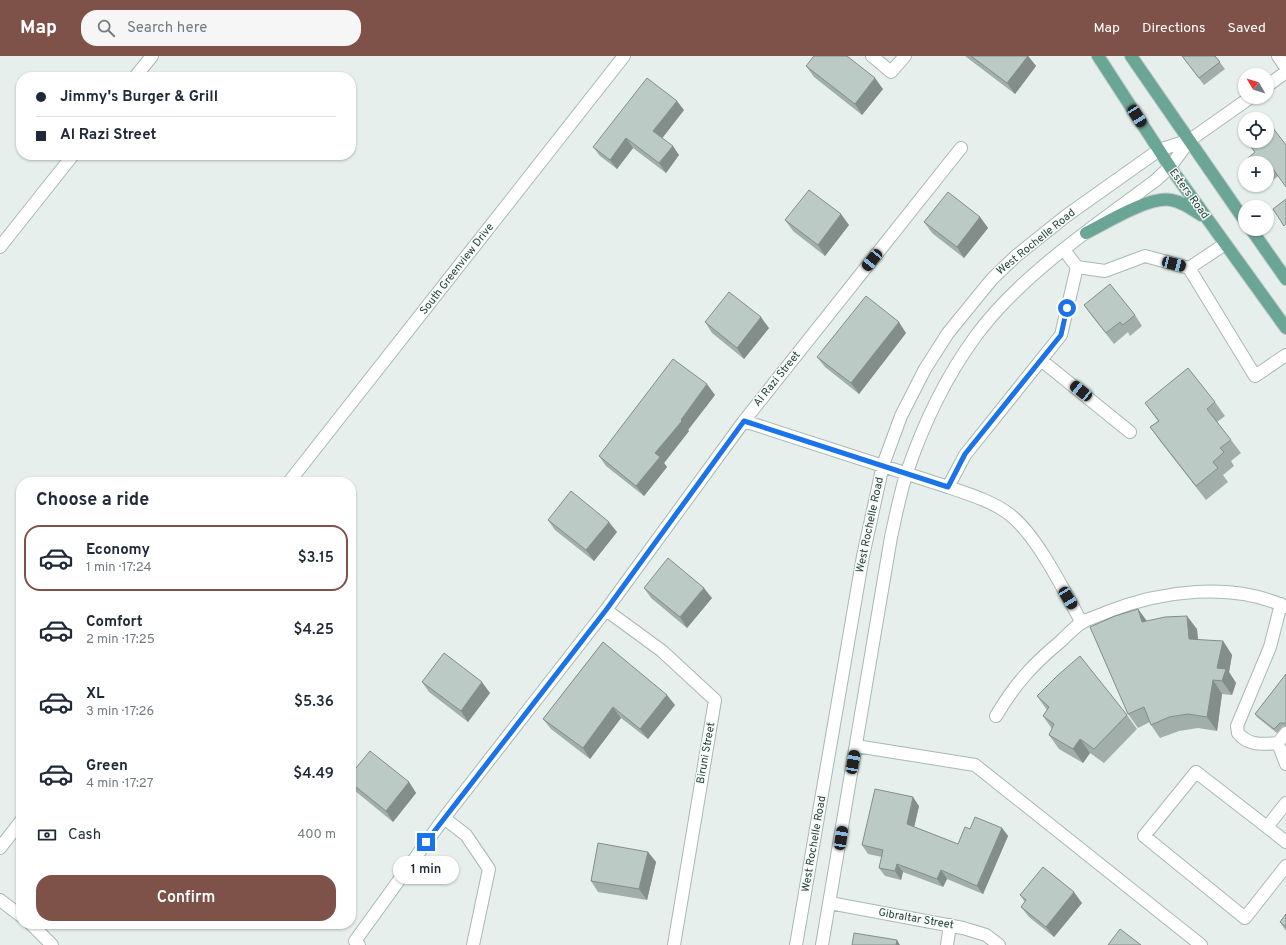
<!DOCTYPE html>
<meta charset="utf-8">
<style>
:root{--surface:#fff;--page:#f6f6f7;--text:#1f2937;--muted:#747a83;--line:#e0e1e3;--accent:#7f5249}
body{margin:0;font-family:Overpass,sans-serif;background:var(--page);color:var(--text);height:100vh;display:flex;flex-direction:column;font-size:15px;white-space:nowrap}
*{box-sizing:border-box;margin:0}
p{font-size:13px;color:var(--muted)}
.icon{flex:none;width:22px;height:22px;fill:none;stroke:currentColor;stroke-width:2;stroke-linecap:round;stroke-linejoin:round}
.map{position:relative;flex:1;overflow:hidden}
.panel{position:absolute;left:16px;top:421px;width:340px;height:452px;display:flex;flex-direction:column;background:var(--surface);border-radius:16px;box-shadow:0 1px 3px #0004}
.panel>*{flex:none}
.banner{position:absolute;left:16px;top:16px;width:340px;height:88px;border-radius:16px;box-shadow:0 1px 3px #0004;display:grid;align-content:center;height:88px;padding:0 20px;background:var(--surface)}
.needle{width:26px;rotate:308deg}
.controls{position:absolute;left:1238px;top:12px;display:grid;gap:8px}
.controls a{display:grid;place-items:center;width:36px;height:36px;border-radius:50%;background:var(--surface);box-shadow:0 1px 3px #0004;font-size:20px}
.end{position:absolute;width:18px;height:18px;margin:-9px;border:5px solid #1a73e8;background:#fff;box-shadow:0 0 0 2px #fff}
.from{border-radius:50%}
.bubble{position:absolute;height:28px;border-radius:14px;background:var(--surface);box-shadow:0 1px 3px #0004;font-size:13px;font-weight:600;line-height:28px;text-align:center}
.car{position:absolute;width:12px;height:24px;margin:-12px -6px;border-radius:5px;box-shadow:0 0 3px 1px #0007;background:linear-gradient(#222 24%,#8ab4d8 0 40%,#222 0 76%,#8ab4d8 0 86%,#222 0)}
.banner b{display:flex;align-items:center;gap:14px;height:38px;font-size:15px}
.banner b+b{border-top:1px solid var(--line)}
.banner i{width:10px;height:10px;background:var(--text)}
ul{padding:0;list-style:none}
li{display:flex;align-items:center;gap:12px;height:66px;margin:0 8px 6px;padding:0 12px;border:2px solid transparent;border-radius:16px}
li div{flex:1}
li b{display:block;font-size:15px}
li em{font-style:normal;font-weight:600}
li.selected{border-color:var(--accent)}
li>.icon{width:36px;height:36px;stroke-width:1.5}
h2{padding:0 20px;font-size:18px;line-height:48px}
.pay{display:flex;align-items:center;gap:10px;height:44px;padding:0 20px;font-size:15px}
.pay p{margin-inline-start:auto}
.primary-button{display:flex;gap:8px;margin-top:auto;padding:8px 20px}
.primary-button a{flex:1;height:46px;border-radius:16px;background:var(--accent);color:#fff;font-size:16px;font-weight:600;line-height:46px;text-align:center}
header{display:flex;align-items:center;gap:24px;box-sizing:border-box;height:56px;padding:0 20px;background:var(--accent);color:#fff}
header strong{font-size:19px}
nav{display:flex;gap:22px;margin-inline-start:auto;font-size:14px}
.search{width:280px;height:36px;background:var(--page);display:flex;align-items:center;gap:10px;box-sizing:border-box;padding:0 14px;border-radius:16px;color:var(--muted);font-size:15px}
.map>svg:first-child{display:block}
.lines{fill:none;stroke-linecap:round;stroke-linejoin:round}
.minor-casing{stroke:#a8b8b2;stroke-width:14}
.major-casing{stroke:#c2cac8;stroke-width:14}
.minor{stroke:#fff;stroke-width:12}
.major{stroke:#6aa596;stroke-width:12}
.wall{fill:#a1aea9}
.shaded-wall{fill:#838d89}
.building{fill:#bbcac4;stroke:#838d89}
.route{stroke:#1a73e8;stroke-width:5}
.labels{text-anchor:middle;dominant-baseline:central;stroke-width:3;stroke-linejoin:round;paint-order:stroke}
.street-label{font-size:11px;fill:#24423a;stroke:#f7fbf9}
</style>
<header>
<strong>Map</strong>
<div class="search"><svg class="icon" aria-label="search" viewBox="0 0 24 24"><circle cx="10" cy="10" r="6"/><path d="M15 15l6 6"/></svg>Search here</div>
<nav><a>Map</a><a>Directions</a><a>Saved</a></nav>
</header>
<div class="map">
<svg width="1286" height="889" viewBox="0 0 1286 889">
<rect width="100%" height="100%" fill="#e6efeb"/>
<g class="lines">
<g class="minor-casing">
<path id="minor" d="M872,0L891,16L905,0
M1278,0L1286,12
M135,21L152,0
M1267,30L1286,16
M0,191L73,99
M1077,211L1105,215L1145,200L1189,212L1225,188
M1189,212L1255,320L1286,299
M1041,304L1130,376
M744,365L948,431C968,438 992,445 1009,458C1037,479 1064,535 1082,567
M289,426L624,0
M948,431L965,399L1061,279L1077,211L1064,194
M1281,548L1270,591L1237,670L1238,677C1248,690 1263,688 1278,687L1286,677
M606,554L662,595L715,644L674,889
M996,660C1015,628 1032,609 1061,585C1067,579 1074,572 1081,567C1089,562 1099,560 1107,556C1160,535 1232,525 1286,551
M1278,687L1286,708
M856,690L975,709L1201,889
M1286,747L1267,771L1196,716L1144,780L1245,862L1286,810
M444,762L466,779L489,813L473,889
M1267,771L1286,786
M0,792L21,765
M0,844L21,860
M830,847L963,872L986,879L999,889
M31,868L52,889
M359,889L355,885L444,762L606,554L744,365L961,92
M796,889L863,500L883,409L901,360L925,313L948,277L992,223L1016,200L1066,160L1159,94L1190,84L1251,41
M822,889L891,481C896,459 900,437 907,416C923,369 946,321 975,281C1020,219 1095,170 1156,124L1170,111L1190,84
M947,889L950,869"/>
</g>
<g class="major-casing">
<path id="major" d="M1098,0L1170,111L1286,272
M1131,0L1245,165
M1251,173L1286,223
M1086,177C1106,167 1149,140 1171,144C1183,146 1192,153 1201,159"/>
</g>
<use href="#minor" class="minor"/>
<use href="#major" class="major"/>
</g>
<path class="wall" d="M965,0H1028L1036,10L1015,38Z
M1182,0H1215L1225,13L1204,29Z
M806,10L883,33L862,59L814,21Z
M684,54L662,82L679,99L666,117L633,92L617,113L600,100L593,91Z
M1267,85L1278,120L1267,129V107H1249L1247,103L1255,96L1247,86Z
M980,161L988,172L964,202L932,177L924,166Z
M785,164L849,169L825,200L793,175Z
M1084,249L1135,259L1142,270L1130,280L1128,276L1114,288L1092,260Z
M705,266L769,272L744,303L712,277Z
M906,277L859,338L825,311L817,301Z
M715,339L688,374L689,375L664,407L667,411L644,440L606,410L599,400Z
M1215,346L1225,360L1217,366L1231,384L1241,397L1231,405L1234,410L1223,419L1228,426L1206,444L1160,385L1150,371L1158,365L1145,347Z
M548,464L617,476L594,505L555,474Z
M644,532L712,542L687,572L651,542Z
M1138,553L1147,565L1197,573L1198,584L1223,585L1232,599L1229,616L1236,627L1232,639L1222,638L1217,675L1198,672L1179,675L1160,682L1151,669L1150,666L1138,672L1128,658Z
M603,586L675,649L648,683L621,662L590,703L551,673L543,663Z
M1286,618V671L1283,670L1277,677L1257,661L1255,658Z
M422,626L490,637L468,666L429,636Z
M1037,640L1127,659L1137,673L1104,707L1090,697L1083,707L1059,693L1049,679L1052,673L1043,660L1047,654Z
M351,718L409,726L416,737L393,766L354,734L351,730Z
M919,750L914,771L958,788L970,773L1002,772L1008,780L983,838L947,823L943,831L903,816L901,824L885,820L879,812L882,801L868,798L862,789Z
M648,796L656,806L647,844L598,836L591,825Z
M1020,839L1082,847L1054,881L1029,861L1021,851L1025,846Z
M1286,858V875L1280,866Z"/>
<path class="shaded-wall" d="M1028,0L1036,10L1015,38L1007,27Z
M875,22L883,33L862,59L855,48Z
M677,45L684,54L660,85L653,75Z
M626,82L633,92L617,113L610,104Z
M673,90L679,99L666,117L659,107Z
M841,158L849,169L825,200L818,189Z
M980,161L988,172L964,202L957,191Z
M761,261L769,272L744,303L737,292Z
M899,266L906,277L859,338L851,327Z
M707,328L715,339L688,374L689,375L664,407L667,411L644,440L636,430L655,397Z
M609,466L617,476L594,505L586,494Z
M704,532L712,542L687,572L680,561Z
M1138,553L1148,567L1142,566Z
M1187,560L1197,573L1199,597L1189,583Z
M1223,585L1232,599L1229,616L1236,627L1232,639L1222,625L1217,612Z
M1213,624L1222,638L1217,675L1207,661Z
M482,626L490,637L468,666L461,655Z
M667,639L675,649L648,683L640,673Z
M613,651L621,662L590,703L583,692Z
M1080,683L1090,697L1083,707L1073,693Z
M409,726L416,737L393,766L386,755Z
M913,741L919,750L913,776L907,768Z
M1002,772L1008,780L983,838L977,830Z
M648,796L656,806L647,844L639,833Z
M897,808L903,816L901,824L895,815Z
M941,814L947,823L943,831L937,823Z
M1074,836L1082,847L1054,881L1046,871Z
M897,884L900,889H896Z"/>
<path class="building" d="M814,0H847L875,22L855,48L806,10Z
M971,0H1028L1007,27Z
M1182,0H1215L1220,6L1199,22Z
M647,22L677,45L653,75L673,90L659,107L626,82L610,104L593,91Z
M1269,67L1286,89V131L1273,113L1267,118V107H1250L1247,103L1255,96L1247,86V85H1267V69Z
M809,134L841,158L818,189L785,164Z
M948,136L980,161L957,191L924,166Z
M1286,143V168L1284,170L1273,153Z
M1110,228L1135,259L1123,269L1120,266L1106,277L1084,249Z
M729,236L761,261L737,292L705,266Z
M866,240L899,266L851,327L817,301Z
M673,303L707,328L681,364L682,365L655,397L660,401L636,430L599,400Z
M1188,312L1215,346L1207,353L1231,384L1220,392L1224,396L1213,406L1218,412L1196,430L1150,371L1159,365L1145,347Z
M571,435L609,466L586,494L548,464Z
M668,502L704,532L680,561L644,532Z
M1138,553L1142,566L1165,561L1187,560L1189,583L1223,585L1217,612L1226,613L1222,625L1213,624L1207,661L1188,658L1169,661L1151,669L1144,651L1128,658L1090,571L1115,560Z
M603,586L667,639L640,673L613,651L583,692L543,663Z
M444,597L482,626L461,655L422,626Z
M1080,600L1127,659L1094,693L1080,683L1073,693L1049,679L1054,668L1043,660L1049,651L1037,640L1057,620Z
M1286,618V667H1280L1274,673L1255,658Z
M370,695L409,726L386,755L351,727V718Z
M875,733L913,741L907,768L958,788L965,771L970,773L975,761L1002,772L977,830L941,814L937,823L897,808L895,815L879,812L883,794L862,789Z
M598,787L648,796L639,833L591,825Z
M1043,811L1074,836L1046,871L1021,851L1026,844L1020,839Z
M1286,858V871L1280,866Z
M1120,873L1141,889H1108Z
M854,877L897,884L896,889H852Z"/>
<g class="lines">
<path class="route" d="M426,786L606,554L744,365L948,431L965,398L1061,279L1067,252"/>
</g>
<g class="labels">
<g class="street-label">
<text transform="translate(1189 138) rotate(54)">Esters Road</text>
<text transform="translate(1036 186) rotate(-39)">West Rochelle Road</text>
<text transform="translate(457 213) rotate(-52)">South Greenview Drive</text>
<text transform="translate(777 323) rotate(-51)">Al Razi Street</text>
<text transform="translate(870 469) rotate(-78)">West Rochelle Road</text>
<text transform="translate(706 697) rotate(-80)">Biruni Street</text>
<text transform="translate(814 788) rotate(-80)">West Rochelle Road</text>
<text transform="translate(916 863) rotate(10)">Gibraltar Street</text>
</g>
</g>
</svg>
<div class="controls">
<a><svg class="needle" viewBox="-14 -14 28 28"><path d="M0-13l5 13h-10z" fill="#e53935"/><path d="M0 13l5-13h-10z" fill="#747a83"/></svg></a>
<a><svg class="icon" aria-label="locate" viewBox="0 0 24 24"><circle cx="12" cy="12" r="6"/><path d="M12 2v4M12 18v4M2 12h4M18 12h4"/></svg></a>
<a>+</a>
<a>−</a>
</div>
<i class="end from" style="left:1067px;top:252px"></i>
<i class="end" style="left:426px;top:786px"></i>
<div class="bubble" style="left:393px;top:800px;width:66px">1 min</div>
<i class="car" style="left:1137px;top:60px;rotate:147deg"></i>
<i class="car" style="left:872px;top:204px;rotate:219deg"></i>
<i class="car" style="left:1174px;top:208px;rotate:104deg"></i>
<i class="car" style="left:1081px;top:335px;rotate:309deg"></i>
<i class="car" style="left:1068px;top:542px;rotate:149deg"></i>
<i class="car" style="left:853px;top:706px;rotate:10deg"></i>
<i class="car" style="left:841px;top:782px;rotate:9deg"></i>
<div class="banner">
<b><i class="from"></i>Jimmy's Burger &amp; Grill</b>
<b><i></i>Al Razi Street</b>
</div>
<section class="panel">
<h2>Choose a ride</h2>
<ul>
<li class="selected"><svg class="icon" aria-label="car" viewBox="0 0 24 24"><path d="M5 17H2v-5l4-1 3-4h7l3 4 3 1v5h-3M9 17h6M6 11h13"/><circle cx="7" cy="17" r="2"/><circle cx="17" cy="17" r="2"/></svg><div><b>Economy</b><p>1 min · 17:24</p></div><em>$3.15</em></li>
<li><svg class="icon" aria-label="car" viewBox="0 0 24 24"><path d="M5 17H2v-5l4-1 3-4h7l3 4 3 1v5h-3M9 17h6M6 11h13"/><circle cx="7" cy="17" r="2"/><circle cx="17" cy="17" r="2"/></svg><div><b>Comfort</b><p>2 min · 17:25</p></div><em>$4.25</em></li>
<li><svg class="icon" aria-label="car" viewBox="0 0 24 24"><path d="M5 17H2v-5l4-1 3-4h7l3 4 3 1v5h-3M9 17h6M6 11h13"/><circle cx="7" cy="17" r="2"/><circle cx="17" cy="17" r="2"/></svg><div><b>XL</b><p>3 min · 17:26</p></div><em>$5.36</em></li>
<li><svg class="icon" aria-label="car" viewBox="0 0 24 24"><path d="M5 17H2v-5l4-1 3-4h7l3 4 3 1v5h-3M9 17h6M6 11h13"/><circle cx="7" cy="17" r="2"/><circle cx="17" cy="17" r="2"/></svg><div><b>Green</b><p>4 min · 17:27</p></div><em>$4.49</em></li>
</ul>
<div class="pay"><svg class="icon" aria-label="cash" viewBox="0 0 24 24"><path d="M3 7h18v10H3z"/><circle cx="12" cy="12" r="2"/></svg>Cash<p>400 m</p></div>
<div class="primary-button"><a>Confirm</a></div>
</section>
</div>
